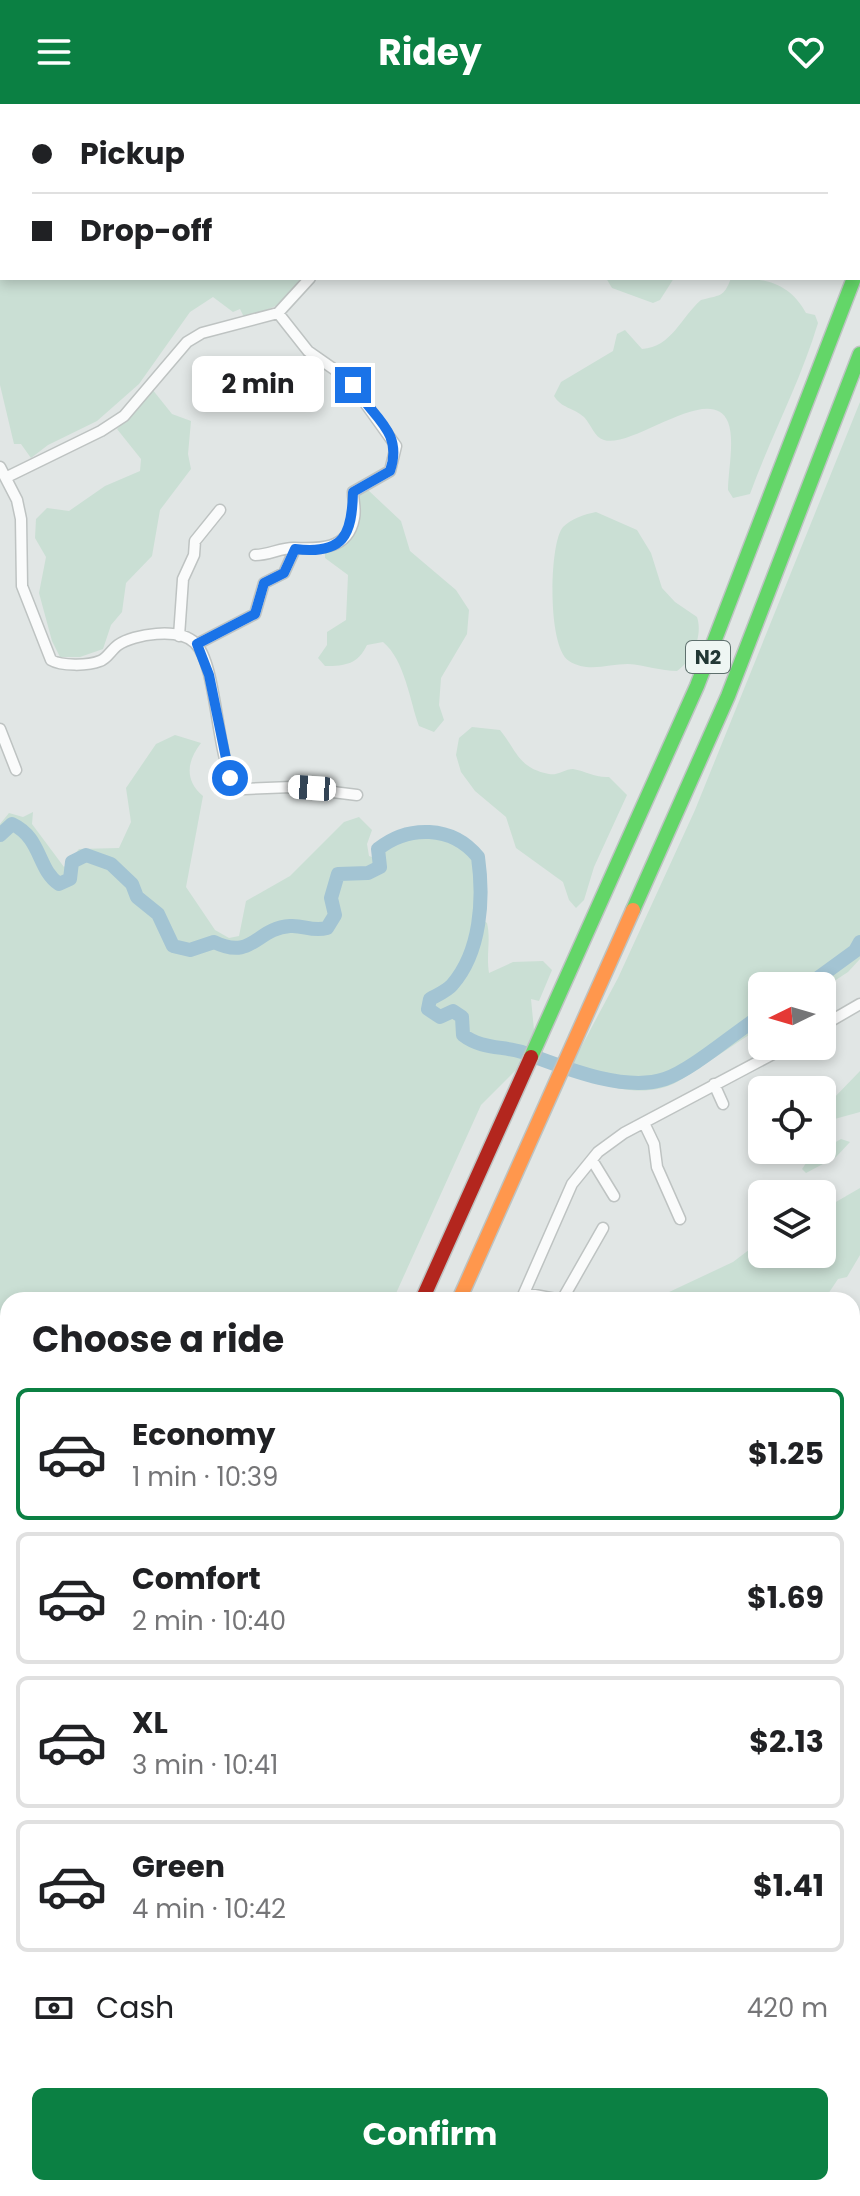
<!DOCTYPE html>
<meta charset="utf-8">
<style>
:root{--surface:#fff;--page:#f2f2f2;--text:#202124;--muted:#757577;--line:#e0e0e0;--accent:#0b8043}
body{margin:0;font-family:Poppins,sans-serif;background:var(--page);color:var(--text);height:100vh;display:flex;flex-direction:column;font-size:30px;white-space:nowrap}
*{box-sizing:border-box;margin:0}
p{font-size:26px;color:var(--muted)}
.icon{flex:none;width:44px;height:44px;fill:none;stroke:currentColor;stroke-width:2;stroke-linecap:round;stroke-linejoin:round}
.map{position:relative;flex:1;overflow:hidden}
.side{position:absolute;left:0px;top:1188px;width:860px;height:904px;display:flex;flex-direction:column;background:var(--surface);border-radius:24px 24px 0 0;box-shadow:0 4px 12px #0003}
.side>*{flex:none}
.guide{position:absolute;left:0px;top:0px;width:860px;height:176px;box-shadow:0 4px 12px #0003;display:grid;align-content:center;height:176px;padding:0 32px;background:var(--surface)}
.needle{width:52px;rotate:265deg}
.tools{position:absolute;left:748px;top:868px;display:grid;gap:16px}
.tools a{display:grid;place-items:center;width:88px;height:88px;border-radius:12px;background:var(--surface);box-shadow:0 4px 12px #0003;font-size:40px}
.end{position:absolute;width:36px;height:36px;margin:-18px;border:10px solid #1a73e8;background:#fff;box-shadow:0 0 0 4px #fff}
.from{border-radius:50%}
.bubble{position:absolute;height:56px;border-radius:12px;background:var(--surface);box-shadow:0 4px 12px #0003;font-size:26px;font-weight:700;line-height:56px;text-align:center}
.car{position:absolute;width:24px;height:48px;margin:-24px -12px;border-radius:10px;box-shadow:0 0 6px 2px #0007;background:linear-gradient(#fff 24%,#345 0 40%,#fff 0 76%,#345 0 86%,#fff 0)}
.guide b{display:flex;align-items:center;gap:28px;height:76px;font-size:30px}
.guide b+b{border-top:2px solid var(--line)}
.guide i{width:20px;height:20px;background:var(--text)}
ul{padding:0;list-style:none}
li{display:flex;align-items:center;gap:24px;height:132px;margin:0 16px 12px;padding:0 16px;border:4px solid var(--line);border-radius:12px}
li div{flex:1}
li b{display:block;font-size:30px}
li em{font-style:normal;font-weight:700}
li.current{border-color:var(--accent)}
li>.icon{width:72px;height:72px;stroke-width:1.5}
h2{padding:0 32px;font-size:36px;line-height:96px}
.pay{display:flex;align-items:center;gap:20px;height:88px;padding:0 32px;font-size:30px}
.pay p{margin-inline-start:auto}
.button{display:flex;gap:16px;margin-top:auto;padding:16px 32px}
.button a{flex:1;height:92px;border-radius:12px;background:var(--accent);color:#fff;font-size:32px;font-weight:700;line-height:92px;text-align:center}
header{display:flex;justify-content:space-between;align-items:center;height:104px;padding:0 32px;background:var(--accent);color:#fff;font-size:36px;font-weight:700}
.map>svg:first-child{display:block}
.built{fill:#cfd7d5}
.green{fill:#cadfd4}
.water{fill:#a3c4d3}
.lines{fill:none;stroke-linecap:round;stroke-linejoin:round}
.river{stroke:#a3c4d3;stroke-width:14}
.street-casing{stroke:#bec3c2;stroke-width:13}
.fast-casing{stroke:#bdc3c2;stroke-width:17}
.slow-casing{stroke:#bdc3c2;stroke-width:17}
.jam-casing{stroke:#bdc3c2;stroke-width:17}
.street{stroke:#fafbfb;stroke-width:10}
.fast{stroke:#63d668;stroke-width:14}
.slow{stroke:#ff974d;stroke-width:14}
.jam{stroke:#b3261e;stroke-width:14}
.route{stroke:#1a73e8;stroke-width:10}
.labels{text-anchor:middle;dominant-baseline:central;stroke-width:6;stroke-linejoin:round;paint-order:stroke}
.shield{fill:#eef6f3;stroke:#5e706d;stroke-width:2}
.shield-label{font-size:20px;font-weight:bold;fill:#213734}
</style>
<header><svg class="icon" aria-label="menu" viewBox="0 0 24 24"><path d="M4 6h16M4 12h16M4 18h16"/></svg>Ridey<svg class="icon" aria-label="heart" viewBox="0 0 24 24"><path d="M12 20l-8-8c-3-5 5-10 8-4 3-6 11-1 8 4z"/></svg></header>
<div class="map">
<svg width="860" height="2092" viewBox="0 0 860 2092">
<rect width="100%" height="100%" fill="#e1e6e5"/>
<path class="built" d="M852,1843L860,1851V2014L852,2017Z"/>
<path class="green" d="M0,0H620L621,2H2V174H304L285,198L245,215L240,205L233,208L213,193L190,208L139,280L97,317L48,341L31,354L21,340H14L0,281Z
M606,174H674L660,196L653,199L612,184Z
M731,174C764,174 789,178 806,209L815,211L818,219C800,279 771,332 750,390L733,394L728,386C728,367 735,336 728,318C711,277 633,345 604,336C594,333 591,320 584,313C574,304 561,304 554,292L561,278L613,247L617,230L625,226L642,245C672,243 681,213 701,196C719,191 724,194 731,174Z
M152,285L172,310L191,317L188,350L191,365L160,406L152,452L126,479L122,508L111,521L103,545L80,553H60L52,537L39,489L46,453L35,434L36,415L47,404L69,407L105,382L140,367L141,355L117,325Z
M860,298V855L848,868L822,885V882H762V923C733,940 706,961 677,978C647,995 594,985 571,962L618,874L695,706Z
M362,385L368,386L401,417L410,447L456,486L469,506L467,530L441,574L439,601L444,616L434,628L419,622C410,598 405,556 383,538L367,541C358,560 346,562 325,562L318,554L327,541V528L346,516L348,471L325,454V448L354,428L355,393Z
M596,408L637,426L651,449L662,484L675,498L697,513C703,531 693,556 677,567C661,567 645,561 628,560C608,560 588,569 569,557C547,544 549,439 563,423C571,415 585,410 596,408Z
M472,623L500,626C517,647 518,664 549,670C557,672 565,665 573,665C586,667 595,674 609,673L627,691L594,763L584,796L576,804L569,796L563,778L516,744L506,713L475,687L461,668L456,651L459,634Z
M175,631L201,639C187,657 184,676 203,692L186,783L215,826L229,834L239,832L246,797L290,772L344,718L359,713L372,726L367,740L369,752L378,755V745C403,725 432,722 460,738C468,742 475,747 478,755C484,773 481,795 478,812L487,819C491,836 486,851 489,869L513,858L543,857L552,866L539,897L531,895L534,926L516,966L481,1001L393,1196H8V1302L0,1310V720L9,709L23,713L33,708L32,720L64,763L79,745L119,744L131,718L126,684L156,640Z
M860,967V1008L831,1016V997Z
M841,1035L850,1038L836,1053L806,1069L802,1065L811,1052Z
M860,1084V1151L847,1173L838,1175L824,1196H670L667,1189L733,1158L762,1136V1150H822V1106Z
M8,1315V1375L0,1385V1319Z
M8,1477V2001L0,2015V1487Z"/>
<path class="water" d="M8,1375V1477L0,1487V1385Z"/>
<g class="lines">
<path class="river" d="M0,731L12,720C42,734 37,765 59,780L70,775L72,758L86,751L111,760L132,780L137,793L158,810L173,842L190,846L214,838C253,857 256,824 290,822C304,821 312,828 327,824L335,811L331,794L338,770L368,769L380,763L378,745C408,721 452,721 478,753C484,795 481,848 452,881C447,887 437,891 430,895L428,905L440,913L453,907L462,913L463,931C481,945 502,942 522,948C560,962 623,989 665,975C692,966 735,928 762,911
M807,882L855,847L860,838"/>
<g class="street-casing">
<path id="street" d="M412,2L414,0
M0,363L17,396L21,415L22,482L51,556C61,562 88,562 100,557C107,555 111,546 118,541C134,530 179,523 195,539C217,560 216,649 234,680L245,685L292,683L357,691
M7,373L101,327L124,312L187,238L202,229L278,209L310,174
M255,451C269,451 280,444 293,444C317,445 348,447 354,414C356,405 353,397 353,388L390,367L396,342L348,275L308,247L278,209
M179,532L183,475L194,451L195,437L220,406
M197,540L255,510L264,479L284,469L295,445
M0,625L16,666
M822,922L860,900
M714,980L723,1000
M644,1019L654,1040L657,1063L680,1115
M592,1056L614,1092
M524,1189L561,1196
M521,1196L572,1080L598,1048L624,1029L788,942
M562,1196L603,1124
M860,1510V1511
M852,1549L860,1544
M852,1642L860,1653
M852,1726L860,1737
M852,2032L860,2029
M142,2084L159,2092
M240,2084L243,2092
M507,2084L512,2092
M559,2084L564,2092
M607,2084L613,2092
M655,2084L660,2092
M800,2084L805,2092
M442,2092L447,2084
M758,2092L770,2084"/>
</g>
<g class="fast-casing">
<path id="fast" d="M633,806L728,592L860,250
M531,953L697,582L854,174
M852,1468L860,1463
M19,2092L22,2084"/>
</g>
<g class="slow-casing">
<path id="slow" d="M459,1196L633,806"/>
</g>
<g class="jam-casing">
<path id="jam" d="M422,1196L531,953
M54,2092L57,2084
M350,2092L354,2084"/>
</g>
<use href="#street" class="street"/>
<use href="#fast" class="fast"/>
<use href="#slow" class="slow"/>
<use href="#jam" class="jam"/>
</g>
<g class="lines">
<path class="route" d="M230,674L209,571L197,540L255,510L264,479L284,469L295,445C344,451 352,431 353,388L390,367C404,327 372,313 353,281"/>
</g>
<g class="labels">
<rect class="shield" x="686" y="537" width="44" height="32" rx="6"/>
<g class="shield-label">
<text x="708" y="553">N2</text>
</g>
</g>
</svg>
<div class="tools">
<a><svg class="needle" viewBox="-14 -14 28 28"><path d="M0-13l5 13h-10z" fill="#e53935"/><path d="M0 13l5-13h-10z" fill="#757577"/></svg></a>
<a><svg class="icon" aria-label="locate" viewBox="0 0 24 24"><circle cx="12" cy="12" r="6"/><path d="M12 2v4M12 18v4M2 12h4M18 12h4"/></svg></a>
<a><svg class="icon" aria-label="layers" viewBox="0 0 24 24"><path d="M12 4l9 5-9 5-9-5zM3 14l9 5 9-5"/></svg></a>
</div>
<i class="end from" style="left:230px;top:674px"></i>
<i class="end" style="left:353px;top:281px"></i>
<div class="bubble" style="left:192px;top:252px;width:132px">2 min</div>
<i class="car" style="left:312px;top:684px;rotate:274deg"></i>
<div class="guide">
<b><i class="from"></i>Pickup</b>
<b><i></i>Drop-off</b>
</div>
<section class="side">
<h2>Choose a ride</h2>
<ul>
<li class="current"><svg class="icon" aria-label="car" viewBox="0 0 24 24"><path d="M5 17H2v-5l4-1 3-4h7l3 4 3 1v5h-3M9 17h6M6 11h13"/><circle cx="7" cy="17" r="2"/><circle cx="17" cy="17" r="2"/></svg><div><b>Economy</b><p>1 min · 10:39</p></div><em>$1.25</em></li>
<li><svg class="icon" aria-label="car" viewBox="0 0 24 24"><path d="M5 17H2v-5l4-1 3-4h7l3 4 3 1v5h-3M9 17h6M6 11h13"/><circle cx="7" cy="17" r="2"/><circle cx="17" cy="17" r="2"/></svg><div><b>Comfort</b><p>2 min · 10:40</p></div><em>$1.69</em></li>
<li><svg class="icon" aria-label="car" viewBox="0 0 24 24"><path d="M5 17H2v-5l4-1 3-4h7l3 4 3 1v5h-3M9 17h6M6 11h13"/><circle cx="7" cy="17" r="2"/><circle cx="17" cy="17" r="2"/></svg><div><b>XL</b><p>3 min · 10:41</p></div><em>$2.13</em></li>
<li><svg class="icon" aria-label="car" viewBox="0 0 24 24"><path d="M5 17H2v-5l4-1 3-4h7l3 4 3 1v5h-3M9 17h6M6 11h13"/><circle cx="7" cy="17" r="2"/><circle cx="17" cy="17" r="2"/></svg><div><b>Green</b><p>4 min · 10:42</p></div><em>$1.41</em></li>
</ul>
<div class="pay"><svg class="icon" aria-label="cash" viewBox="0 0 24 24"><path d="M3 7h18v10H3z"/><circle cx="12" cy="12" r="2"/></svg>Cash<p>420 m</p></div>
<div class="button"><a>Confirm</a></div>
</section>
</div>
